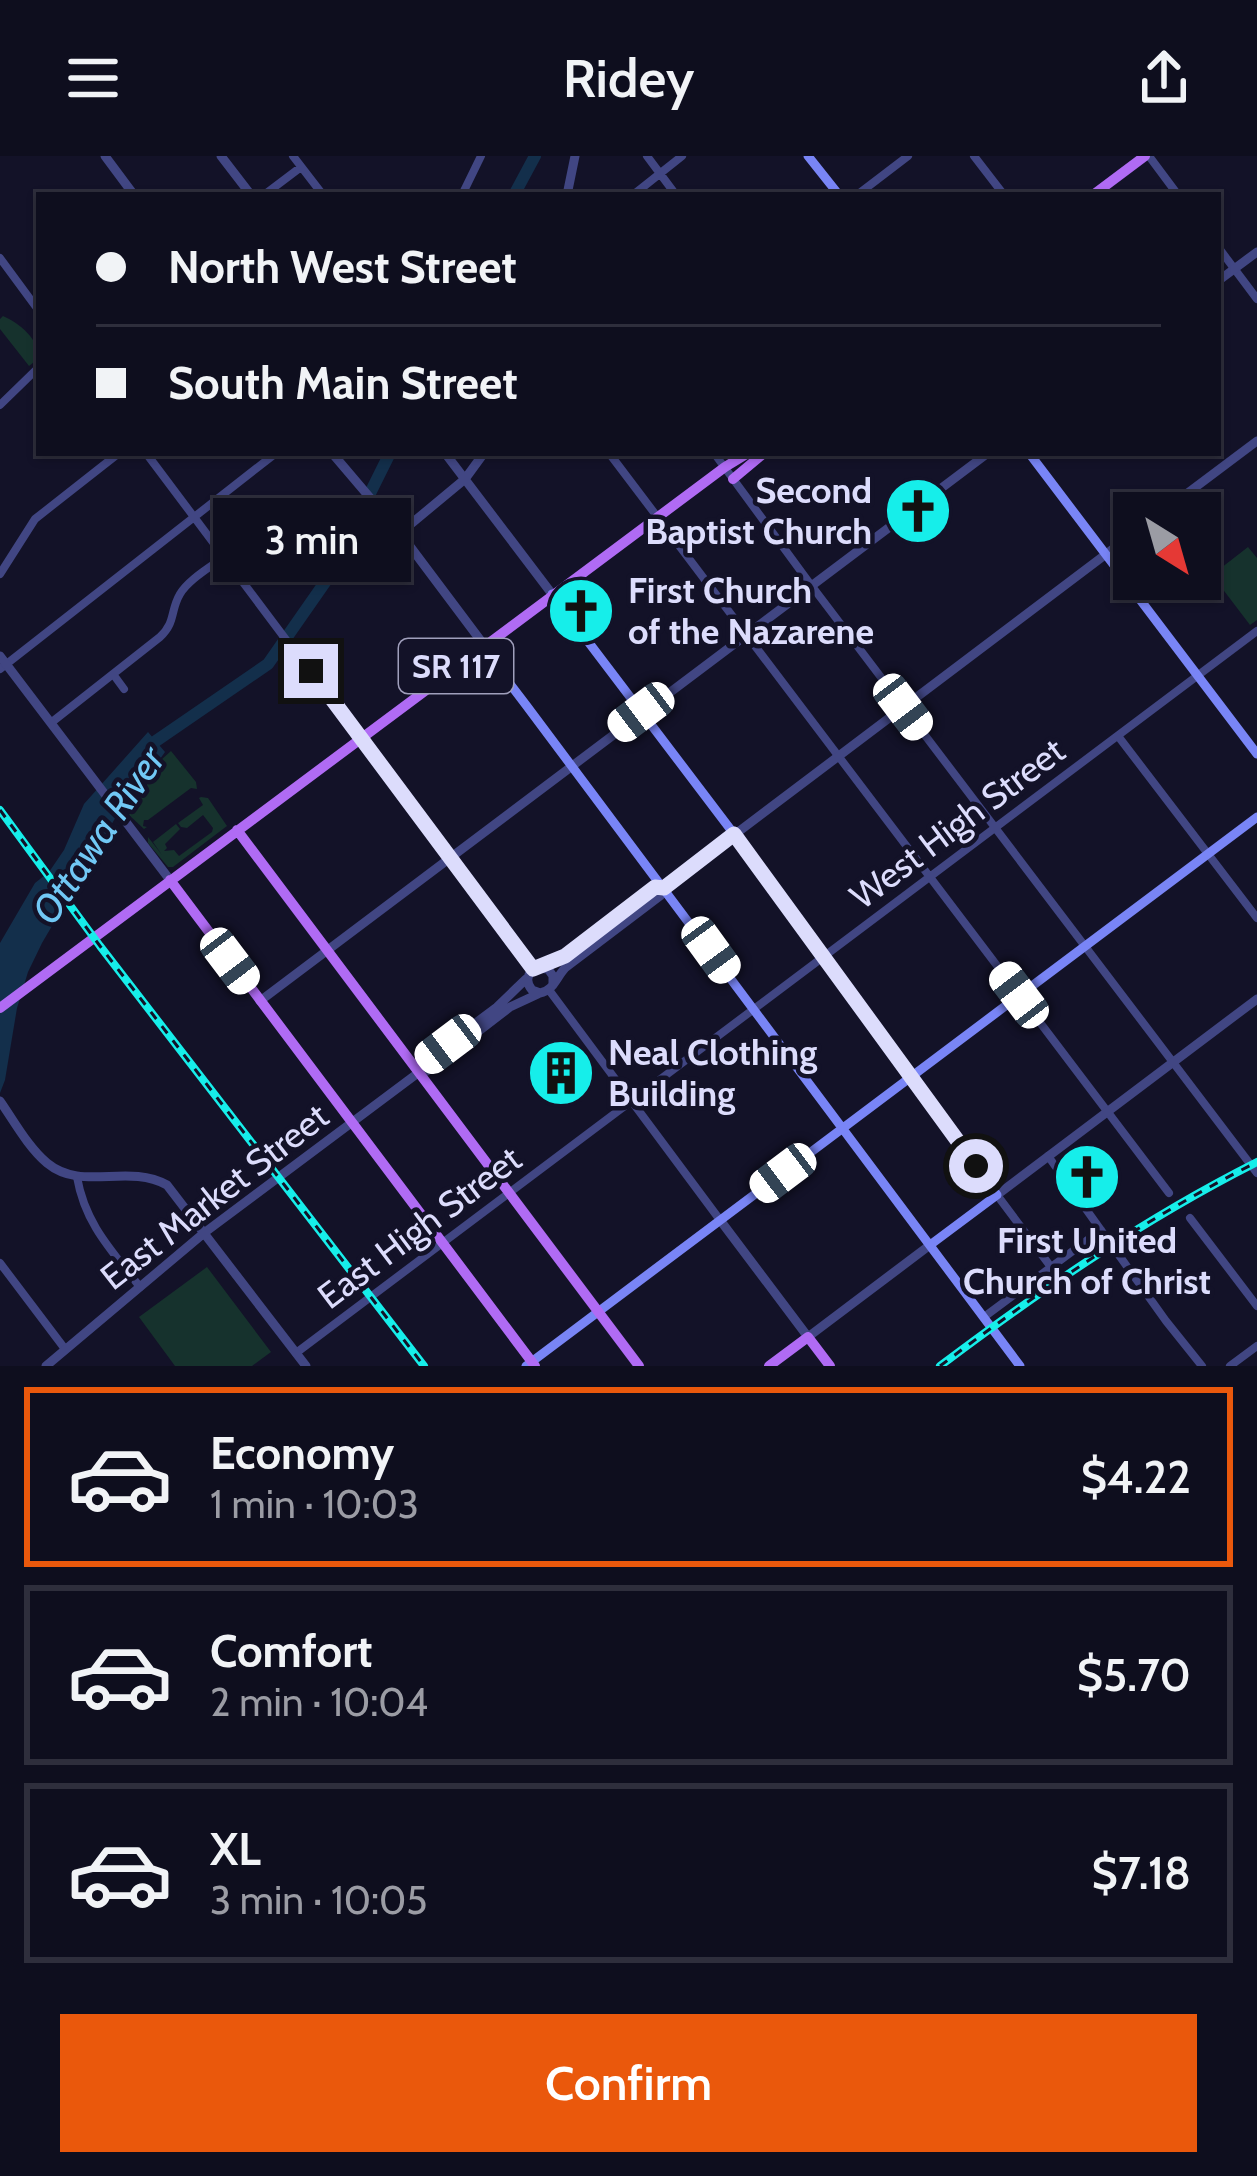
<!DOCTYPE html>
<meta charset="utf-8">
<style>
:root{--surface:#0e0e1e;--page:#1c1c2b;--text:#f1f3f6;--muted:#9b9ca4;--line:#2e2e3c;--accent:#ea580c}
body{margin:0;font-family:Cabin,sans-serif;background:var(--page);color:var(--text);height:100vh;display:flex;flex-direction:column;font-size:45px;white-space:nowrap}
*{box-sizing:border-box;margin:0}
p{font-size:39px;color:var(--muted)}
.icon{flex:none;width:66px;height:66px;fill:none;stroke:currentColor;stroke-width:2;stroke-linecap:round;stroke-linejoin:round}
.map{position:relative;height:1210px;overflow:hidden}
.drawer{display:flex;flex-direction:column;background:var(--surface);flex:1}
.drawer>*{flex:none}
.guide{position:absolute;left:36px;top:36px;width:1185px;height:264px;border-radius:0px;box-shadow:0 3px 9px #0004,0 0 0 3px var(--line);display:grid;align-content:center;height:264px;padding:0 60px;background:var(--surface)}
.needle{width:78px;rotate:143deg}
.controls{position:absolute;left:1113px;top:336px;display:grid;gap:24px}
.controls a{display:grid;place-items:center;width:108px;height:108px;border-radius:0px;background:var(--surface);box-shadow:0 3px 9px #0004,0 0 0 3px var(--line);font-size:60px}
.end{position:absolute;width:54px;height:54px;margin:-27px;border:15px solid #dcdcfc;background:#111;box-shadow:0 0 0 6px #111}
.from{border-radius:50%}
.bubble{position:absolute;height:84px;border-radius:0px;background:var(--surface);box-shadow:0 3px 9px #0004,0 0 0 3px var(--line);font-size:39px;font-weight:600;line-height:84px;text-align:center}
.car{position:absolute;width:36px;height:72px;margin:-36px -18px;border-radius:15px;box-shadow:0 0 9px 3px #0007;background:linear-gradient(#fff 24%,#345 0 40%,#fff 0 76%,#345 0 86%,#fff 0)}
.guide b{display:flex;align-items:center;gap:42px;height:114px;font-size:45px}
.guide b+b{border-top:3px solid var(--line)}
.guide i{width:30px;height:30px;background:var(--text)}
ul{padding:21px 0 0;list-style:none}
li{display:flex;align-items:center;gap:36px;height:180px;margin:0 24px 18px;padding:0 36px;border:6px solid var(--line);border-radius:0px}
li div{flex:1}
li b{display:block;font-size:45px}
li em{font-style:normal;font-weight:600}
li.on{border-color:var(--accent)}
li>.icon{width:108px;height:108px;stroke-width:1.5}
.button{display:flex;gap:24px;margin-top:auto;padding:24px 60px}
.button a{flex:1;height:138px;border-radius:0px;background:var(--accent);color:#fff;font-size:48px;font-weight:600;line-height:138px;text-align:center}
header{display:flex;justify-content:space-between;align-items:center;height:156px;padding:0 60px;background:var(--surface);font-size:54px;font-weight:600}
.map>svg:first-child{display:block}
.green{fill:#16322d}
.water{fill:#132f4b}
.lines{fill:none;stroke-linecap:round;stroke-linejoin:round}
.river{stroke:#132f4b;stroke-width:12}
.minor{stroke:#414683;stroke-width:8}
.tertiary{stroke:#414683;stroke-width:9}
.secondary{stroke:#7985f6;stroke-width:9}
.primary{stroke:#b06bf4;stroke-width:10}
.rail-casing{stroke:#16eeea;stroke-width:8}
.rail{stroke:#131228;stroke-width:3;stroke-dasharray:9;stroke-linecap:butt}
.route{stroke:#dcdcfc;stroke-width:15}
.labels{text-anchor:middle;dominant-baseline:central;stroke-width:9;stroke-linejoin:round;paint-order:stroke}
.shield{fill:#131228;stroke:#a09fbc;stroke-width:3}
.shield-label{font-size:33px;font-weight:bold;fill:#dcdcfc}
.poi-label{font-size:36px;font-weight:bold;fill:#dcdcfc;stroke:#131228;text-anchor:start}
.street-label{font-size:36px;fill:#dcdcfc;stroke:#131228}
.water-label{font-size:39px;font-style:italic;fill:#71c8f5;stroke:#131228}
</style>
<header><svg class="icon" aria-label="menu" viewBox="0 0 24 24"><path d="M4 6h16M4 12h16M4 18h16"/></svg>Ridey<svg class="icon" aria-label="share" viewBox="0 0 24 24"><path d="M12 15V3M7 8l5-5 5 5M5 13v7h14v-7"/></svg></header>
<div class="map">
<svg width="1257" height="1210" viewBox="0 0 1257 1210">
<rect width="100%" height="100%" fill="#131228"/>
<path class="green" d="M3,160C19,167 39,183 39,202L29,210L0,173V163Z
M1248,391L1257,402V464L1250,469L1212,419Z
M171,595L196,626L197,633L191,632L148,664H144L143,670L147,671L144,673L129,659L161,604Z
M201,641L208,642L227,670L173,711H168L148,687V681L162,699L153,686L176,668L180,673L165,688L167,692L164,695L174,694L179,700L212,676L213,672L203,659L187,672L181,671L178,667L203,649L199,642Z
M207,1111L271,1196L252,1210H175L139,1161Z"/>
<path class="water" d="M148,576L165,596L132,642L124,647L42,787L28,816L17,852L5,924L0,937V787L35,727L49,716L64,694L84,648Z"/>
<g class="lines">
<path class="river" d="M514,39L535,0
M149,594L153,587L268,508L328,422L390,297"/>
<path class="minor" d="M293,0L323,39
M647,0L676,39
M974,0L1004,39
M1149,0L1178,39
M264,39L301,11
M462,39L481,0
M633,39L682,0
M857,39L908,0
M1218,91L1257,143
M0,102L39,155
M0,249L39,211
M146,297L533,813
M609,297L1169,1037
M714,297L811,429L1257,1017
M0,418L35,363L119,297
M0,513L276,297
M113,518L124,533
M52,566L160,481C176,466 170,455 180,438C189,423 211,411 225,400
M1118,580L1257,762
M549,834L720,1064
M1048,1000L1166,1165L1202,1210
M77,1021C85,1068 112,1095 140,1131
M997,1039L1051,1111
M1190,1062L1257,1150
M0,1107L65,1193
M984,1161L1101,1074
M296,1197L1257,475
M1230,1210L1257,1190"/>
<path class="tertiary" d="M105,0L134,39
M221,0L251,39
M567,39L575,0
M1218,125L1257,96
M332,297L400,377L484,489
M445,297L552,438
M1161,357L1257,285
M400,377L465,323L484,297
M0,500L170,724
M540,811L565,800L655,731L665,732
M553,829V820L548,813L536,812C527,817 525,826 532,834L540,837C553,835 556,822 565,812L660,740L665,732L705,701L1134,377
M260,845L988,297
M418,917L421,908L497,851L526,823
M0,945C14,965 28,991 47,1007C82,1036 127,1007 167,1029L306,1210
M997,1039L1257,843
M720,1064L808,1181L930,1089
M46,1210L204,1077L418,917L427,915L510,851L538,838"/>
<path class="secondary" d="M808,0L839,39
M1029,297L1257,598
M552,438L734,678L997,1039L930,1089
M484,489L488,499L526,549L1020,1210
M526,1210L1257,661"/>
<path class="primary" d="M1093,39L1145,0
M733,323L764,297
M237,674L639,1210
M170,724L535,1210
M0,852L725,311L748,297
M769,1210L808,1181L830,1210"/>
<g class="rail-casing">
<path id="rail" d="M0,654L100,790L424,1210
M940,1210C1041,1134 1144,1063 1257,1006"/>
</g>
<use href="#rail" class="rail"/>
</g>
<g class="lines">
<path class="route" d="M311,515L533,813L565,800L655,731L664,732L734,678L976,1010"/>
</g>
<defs>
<g id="church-disc" transform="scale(3.45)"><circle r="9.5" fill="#16eeea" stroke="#131228"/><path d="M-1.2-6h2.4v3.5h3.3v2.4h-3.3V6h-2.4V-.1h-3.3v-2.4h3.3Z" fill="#111"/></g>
<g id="building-disc" transform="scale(3.45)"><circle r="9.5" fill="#16eeea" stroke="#131228"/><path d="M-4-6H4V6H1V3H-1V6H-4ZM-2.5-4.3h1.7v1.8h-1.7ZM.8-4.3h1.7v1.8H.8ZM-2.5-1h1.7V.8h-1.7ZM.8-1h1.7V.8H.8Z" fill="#111"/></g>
</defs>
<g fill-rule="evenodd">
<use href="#church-disc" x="918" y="355"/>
<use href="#church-disc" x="581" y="455"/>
<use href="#building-disc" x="561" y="917"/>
<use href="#church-disc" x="1087" y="1021"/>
</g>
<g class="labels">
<rect class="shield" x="399" y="483" width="114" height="54" rx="9"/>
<g class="shield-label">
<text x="456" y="510">SR 117</text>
</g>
<g class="poi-label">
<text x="872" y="334" text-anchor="end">Second<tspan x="872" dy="41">Baptist Church</tspan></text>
<text x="628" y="434">First Church<tspan x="628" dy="41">of the Nazarene</tspan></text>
<text x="608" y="896">Neal Clothing<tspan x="608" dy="41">Building</tspan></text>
<text x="1087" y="1084" text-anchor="middle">First United<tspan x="1087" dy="41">Church of Christ</tspan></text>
</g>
<g class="street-label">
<text transform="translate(957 667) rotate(-37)">West High Street</text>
<text transform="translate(214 1040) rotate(-38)">East Market Street</text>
<text transform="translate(419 1071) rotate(-37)">East High Street</text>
</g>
<g class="water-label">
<text transform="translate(98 679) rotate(-56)">Ottawa River</text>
</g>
</g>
</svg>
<div class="controls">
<a><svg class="needle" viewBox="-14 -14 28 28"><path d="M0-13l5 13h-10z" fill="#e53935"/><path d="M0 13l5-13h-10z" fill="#9b9ca4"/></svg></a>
</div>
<i class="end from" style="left:976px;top:1010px"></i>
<i class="end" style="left:311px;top:515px"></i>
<div class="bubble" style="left:213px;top:342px;width:198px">3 min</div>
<i class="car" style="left:903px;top:551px;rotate:143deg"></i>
<i class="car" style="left:641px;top:556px;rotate:233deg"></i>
<i class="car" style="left:711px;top:794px;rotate:144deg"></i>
<i class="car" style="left:230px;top:805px;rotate:143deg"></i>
<i class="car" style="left:1019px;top:839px;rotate:323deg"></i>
<i class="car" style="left:448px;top:888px;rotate:233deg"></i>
<i class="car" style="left:783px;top:1017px;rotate:233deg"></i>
<div class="guide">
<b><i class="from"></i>North West Street</b>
<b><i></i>South Main Street</b>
</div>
</div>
<section class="drawer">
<ul>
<li class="on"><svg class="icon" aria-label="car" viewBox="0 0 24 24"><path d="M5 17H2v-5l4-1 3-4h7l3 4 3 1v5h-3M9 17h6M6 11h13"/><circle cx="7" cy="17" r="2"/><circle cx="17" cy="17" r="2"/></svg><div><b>Economy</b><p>1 min · 10:03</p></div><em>$4.22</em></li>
<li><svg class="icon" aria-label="car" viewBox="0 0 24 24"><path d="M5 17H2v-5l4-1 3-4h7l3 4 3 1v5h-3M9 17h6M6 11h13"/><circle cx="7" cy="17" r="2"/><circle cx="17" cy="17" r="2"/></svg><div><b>Comfort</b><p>2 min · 10:04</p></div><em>$5.70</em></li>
<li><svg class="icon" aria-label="car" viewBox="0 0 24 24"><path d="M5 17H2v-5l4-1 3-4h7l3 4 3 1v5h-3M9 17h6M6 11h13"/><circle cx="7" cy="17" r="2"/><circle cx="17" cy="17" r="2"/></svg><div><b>XL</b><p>3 min · 10:05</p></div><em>$7.18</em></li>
</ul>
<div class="button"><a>Confirm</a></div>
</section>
